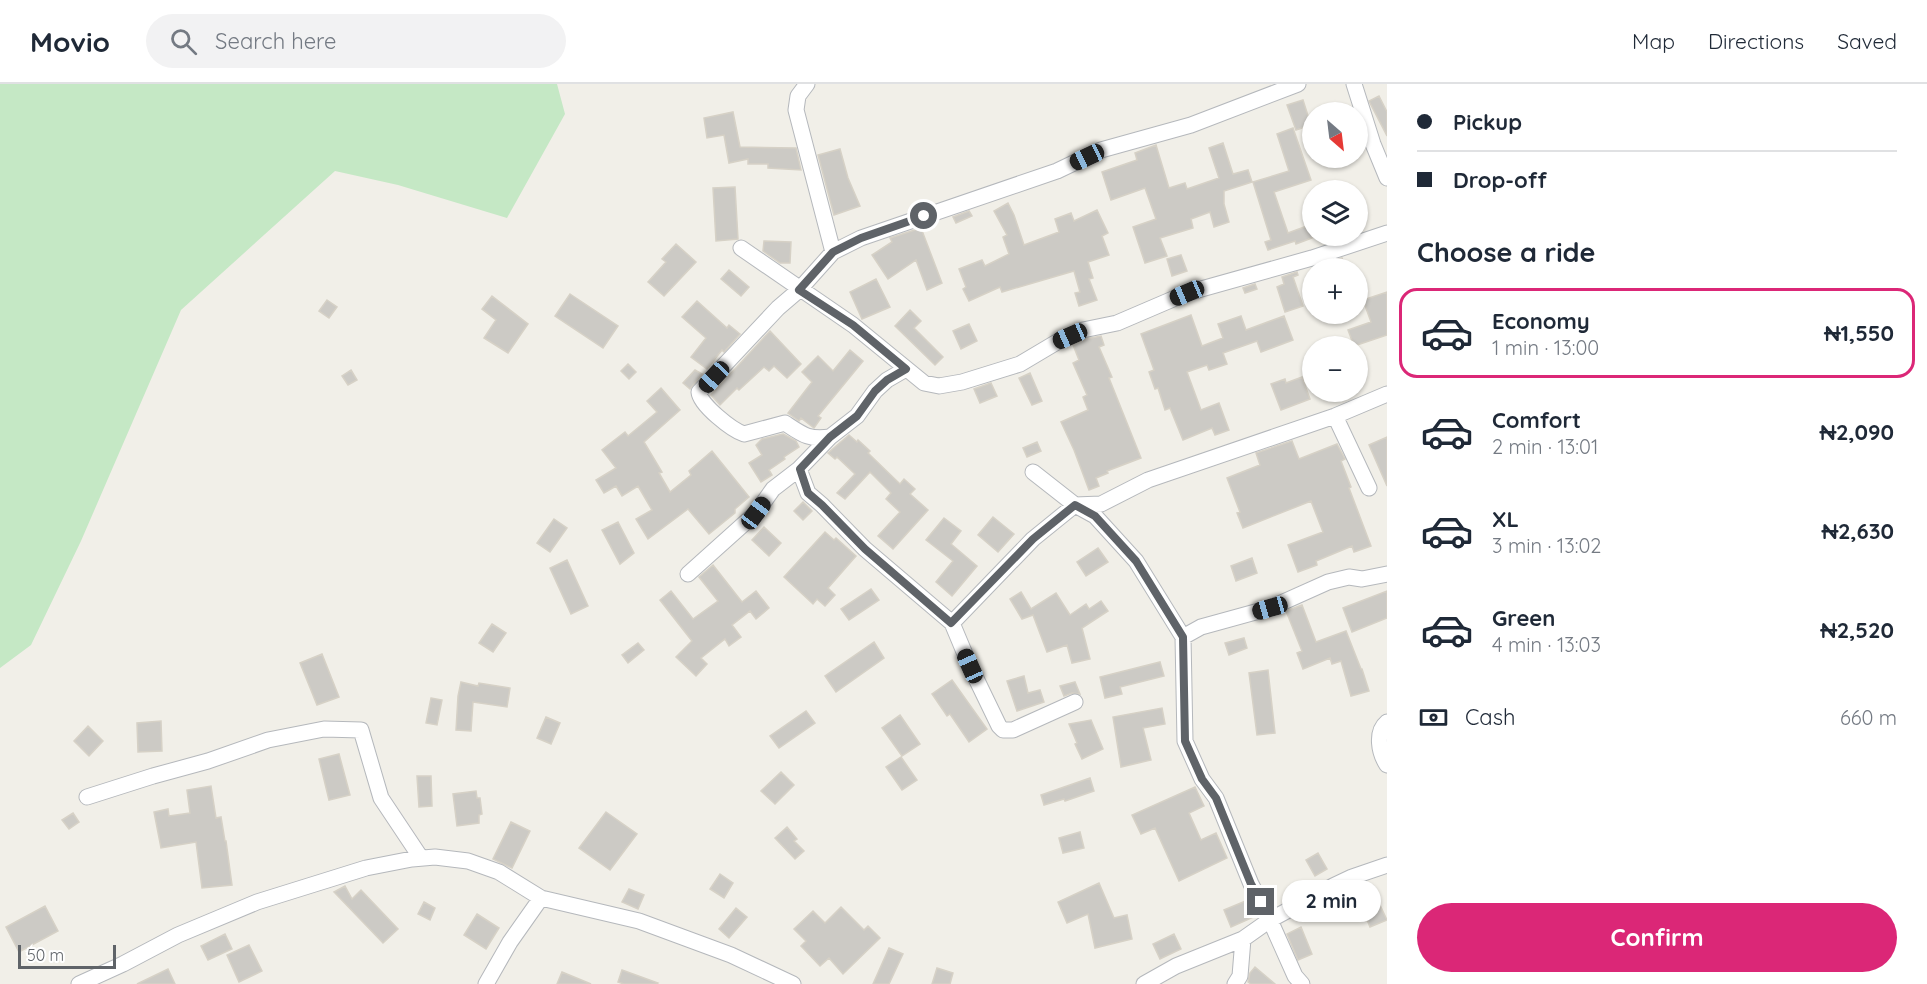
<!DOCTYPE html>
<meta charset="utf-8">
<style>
:root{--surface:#fff;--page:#f2f2f3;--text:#1f2937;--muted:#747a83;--line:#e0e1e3;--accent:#db2777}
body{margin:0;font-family:Quicksand,sans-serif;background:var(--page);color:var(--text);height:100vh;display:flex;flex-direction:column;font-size:22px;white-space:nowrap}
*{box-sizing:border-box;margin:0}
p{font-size:20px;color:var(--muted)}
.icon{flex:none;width:33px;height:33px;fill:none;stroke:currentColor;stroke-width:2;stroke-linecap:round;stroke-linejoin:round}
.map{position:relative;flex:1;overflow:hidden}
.sheet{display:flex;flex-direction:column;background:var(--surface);width:540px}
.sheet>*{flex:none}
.top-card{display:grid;align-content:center;height:132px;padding:0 30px;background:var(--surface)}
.needle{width:39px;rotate:152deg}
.tools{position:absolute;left:1302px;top:18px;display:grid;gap:12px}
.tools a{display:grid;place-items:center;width:66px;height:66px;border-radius:50%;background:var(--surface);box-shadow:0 2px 4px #0004;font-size:30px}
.scale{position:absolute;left:18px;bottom:15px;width:98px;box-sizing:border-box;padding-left:6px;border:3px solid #5f6368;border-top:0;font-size:16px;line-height:21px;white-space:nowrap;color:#5f6368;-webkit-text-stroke:4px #fff;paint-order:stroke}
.end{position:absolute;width:27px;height:27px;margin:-14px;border:8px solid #5f6368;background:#fff;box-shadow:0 0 0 3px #fff}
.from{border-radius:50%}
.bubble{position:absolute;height:42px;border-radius:21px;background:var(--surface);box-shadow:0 2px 4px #0004;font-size:20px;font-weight:700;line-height:42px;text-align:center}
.car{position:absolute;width:18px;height:36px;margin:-18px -9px;border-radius:8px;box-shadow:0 0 4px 2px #0007;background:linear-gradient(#222 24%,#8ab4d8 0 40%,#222 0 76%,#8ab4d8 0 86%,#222 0)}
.top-card b{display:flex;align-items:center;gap:21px;height:57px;font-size:22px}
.top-card b+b{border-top:2px solid var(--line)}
.top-card i{width:15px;height:15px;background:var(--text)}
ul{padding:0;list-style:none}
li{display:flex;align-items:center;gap:18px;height:90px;margin:0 12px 9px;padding:0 18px;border:3px solid transparent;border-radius:18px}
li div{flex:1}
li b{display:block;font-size:22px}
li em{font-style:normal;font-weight:700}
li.selected{border-color:var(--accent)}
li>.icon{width:54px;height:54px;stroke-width:1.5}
h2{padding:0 30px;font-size:27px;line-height:72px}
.pay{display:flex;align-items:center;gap:15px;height:66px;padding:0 30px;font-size:22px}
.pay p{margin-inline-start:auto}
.cta{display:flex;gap:12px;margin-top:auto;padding:12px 30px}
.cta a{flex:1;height:69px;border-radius:36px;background:var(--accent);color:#fff;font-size:24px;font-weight:700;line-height:69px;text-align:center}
header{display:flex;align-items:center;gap:36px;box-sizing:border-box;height:84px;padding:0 30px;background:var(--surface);border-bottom:2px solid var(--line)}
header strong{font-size:28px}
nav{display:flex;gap:33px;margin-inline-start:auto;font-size:21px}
.search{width:420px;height:54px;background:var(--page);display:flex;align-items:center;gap:15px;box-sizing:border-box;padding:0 21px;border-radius:33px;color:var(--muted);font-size:22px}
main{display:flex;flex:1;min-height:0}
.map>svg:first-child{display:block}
.green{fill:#c5e8c5}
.building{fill:#cccac5;stroke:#d6d1c6;stroke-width:1.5}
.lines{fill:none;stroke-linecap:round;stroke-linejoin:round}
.street-casing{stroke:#b5b8bc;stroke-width:17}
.street{stroke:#fff;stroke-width:15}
.route{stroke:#5f6368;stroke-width:8}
</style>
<header>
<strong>Movio</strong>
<div class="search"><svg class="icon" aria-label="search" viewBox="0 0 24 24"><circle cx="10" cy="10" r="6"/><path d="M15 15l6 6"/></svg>Search here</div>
<nav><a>Map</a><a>Directions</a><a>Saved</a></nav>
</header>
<main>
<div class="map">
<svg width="1387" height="900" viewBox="0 0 1387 900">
<rect width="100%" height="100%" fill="#f1efe8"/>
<path class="green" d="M0,0H557L565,30L507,134L398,101L335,87L181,226L81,457L31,561L0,584Z"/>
<path class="building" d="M1379,12L1387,28V52L1369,17Z
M1303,16L1311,41L1296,46L1287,21Z
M733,28L740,63L796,64L801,86L768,84V80H748V75L729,79L724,51L707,54L704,34Z
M1293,44L1311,96L1274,108L1288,149L1312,140V154L1296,160L1295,157L1268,166L1265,158L1271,156L1253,98L1289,87L1277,50Z
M1223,59L1233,90L1248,86L1252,98L1224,107V120L1229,138L1214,143L1210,128L1191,135L1193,144L1160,154L1167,172L1145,179L1133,143L1156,135L1145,104L1111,116L1102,88L1137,76L1135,69L1156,61L1169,104L1185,99L1187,105L1219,94L1209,64Z
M840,65L848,94L860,122L834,131L818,71Z
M735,103L738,155L716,157L713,104Z
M1008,119L1014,131L1024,161L1059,148L1055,135L1071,129L1074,137L1097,126L1108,149L1102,152L1109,171L1088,178L1093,194L1089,195L1097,216L1079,222L1075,209L1080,208L1074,187L1002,208L1000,203L969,217L963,205L966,203L959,185L982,176L985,182L1009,170L1003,153L1007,151L994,127Z
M969,127L972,132L956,139L953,133Z
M921,144L942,199L927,206L916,176L888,195L872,171L892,158L890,154Z
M764,157L791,158L790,179H780L763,167Z
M676,160L696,178L664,212L648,198L666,178L662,175Z
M1181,171L1187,187L1172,192L1167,175Z
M1342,174L1346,184H1329L1327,179Z
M729,186L749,203L741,212L721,195Z
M1297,188L1298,191L1293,193L1303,222L1285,228L1277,203L1284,200L1282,193Z
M876,195L890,223L862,235L850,208Z
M1255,200L1257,205L1245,209L1243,204Z
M1387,208V251L1354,262L1348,246L1371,238L1363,216Z
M570,210L618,242L603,264L555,232Z
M492,212L528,240L508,269L484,254L496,236L482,225Z
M327,216L337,223L329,234L319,227Z
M697,217L727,244L729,241L740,250L724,268L722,266L707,285L691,273L706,254L682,233Z
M910,226L921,237L914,244L943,273L935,281L895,242Z
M1191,231L1202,262L1223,254L1218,240L1241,232L1246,246L1284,232L1293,256L1261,268L1257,257L1223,269L1227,280L1209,286L1207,281L1187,288L1201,326L1219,319L1229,346L1215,351L1212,344L1183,356L1170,324L1165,326L1158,304L1155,305L1149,288L1154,286L1141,250Z
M969,240L977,257L961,265L953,247Z
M770,247L801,280L787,294L774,282L769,287L764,283L739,306L737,304L720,321L711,311Z
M1101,252L1104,261L1099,263L1112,293L1109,294L1141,374L1107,387L1108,389L1096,394L1099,402L1089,406L1074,366L1061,338L1088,326L1083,313L1087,311L1073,279L1079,276L1073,261L1086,255Z
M850,266L863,277L818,332L821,334L814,344L801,334L799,337L788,329L812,298L802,288L818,272L833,287Z
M628,280L636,288L629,295L621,287Z
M351,286L357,296L348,301L342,292Z
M695,286L702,290L690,305L683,299Z
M1030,289L1042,317L1032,321L1019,294Z
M1302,293L1310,315L1281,326L1271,300L1285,295L1286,299Z
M991,299L997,312L980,319L974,305Z
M661,304L680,326L644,358L662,388L659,389L670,408L691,391L689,387L712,367L749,413L735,425V429L709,450L688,425L648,455L636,435L652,426L638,402L622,412L616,402L604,409L596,396L616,384L602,366L625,348L628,352L657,328L647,317Z
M783,350L796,357L799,363L784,373L785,375L769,386L772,391L761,398L749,379L762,371L756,361L762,355Z
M849,351L857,358L858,356L870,367L868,369L900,400L904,395L915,405L910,410L928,426L893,465L878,452L900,428L886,415L891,409L870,388L845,415L837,409L855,390L837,373L835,375L828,369Z
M1387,353V402L1369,361Z
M1292,357L1299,375L1337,360L1345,375L1341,377L1351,403L1349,404L1371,462L1354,468L1352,462L1316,477L1317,481L1298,488L1288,461L1323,448L1311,417L1243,444L1237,429L1240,428L1227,394L1260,381L1256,369Z
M1037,358L1041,367L1027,373L1023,364Z
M803,418L812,427L803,436L794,427Z
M993,433L1014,450L998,468L978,451Z
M944,434L961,447L951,460L977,482L952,512L936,498L953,477L926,456Z
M554,435L567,444L550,468L537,459Z
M618,438L634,469L620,480L602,446Z
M764,443L781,459L769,472L752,456Z
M825,448L834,456L836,454L856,472L828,504L835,511L825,522L817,515L813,520L784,493Z
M1098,464L1108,478L1086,492L1077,478Z
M1252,474L1257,489L1236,497L1231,482Z
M567,476L588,522L571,530L550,484Z
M713,481L742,518L756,507L769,524L756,535L750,527L732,541L741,553L729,562L725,555L701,574L707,580L696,592L676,573L692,557L660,516L671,507L693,535L718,517L699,493Z
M871,505L879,516L849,536L841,525Z
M1387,507V534L1352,548L1343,524Z
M1021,508L1031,525L1056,509L1070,531L1086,520L1089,525L1101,517L1108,527L1082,544L1090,575L1072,579L1067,561L1047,568L1033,531L1022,535L1010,515Z
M1302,521L1316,558L1346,547L1361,585H1362L1369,607L1351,612L1341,577L1332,580L1330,574L1303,585L1297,569L1302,567L1286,527Z
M492,540L506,549L493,568L479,559Z
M1244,554L1247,564L1229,571L1225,559Z
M874,558L884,574L836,608L825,592Z
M638,559L644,566L628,579L622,571Z
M322,570L339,613L317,621L300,579Z
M1160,578L1164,592L1120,603L1122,610L1105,614L1100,593Z
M1268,586L1275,649L1257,651L1249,589Z
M1024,592L1028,609L1040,606L1044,618L1017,627L1007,597Z
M952,596L987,645L969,658L950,630L947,632L932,610Z
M461,598L478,602L479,599L510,604L507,623L473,618L471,647L456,646L458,612Z
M1075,598L1080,610L1072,609L1064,612L1060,602Z
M431,614L442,616L437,641L426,639Z
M1162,624L1165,640L1143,644L1151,676L1121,683L1113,633Z
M806,627L815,639L779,664L770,652Z
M900,631L920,660L902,672L882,644Z
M546,633L560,639L551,660L537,654Z
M1091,636L1103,665L1082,675L1075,660L1077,659L1069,640Z
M161,637L162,667L138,668L137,639Z
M88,642L103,657L89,672L74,657Z
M339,670L350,711L329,716L319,675Z
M901,673L917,696L902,706L886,683Z
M781,688L794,701L775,720L761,707Z
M417,692H431L432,722L419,723Z
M1090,694L1094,707L1065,717L1064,715L1044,721L1041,711Z
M211,702L216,734L221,733L225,757H226L232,801L202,804L196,758L161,764L154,728L168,725L169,732L190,729L187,706Z
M1195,703L1204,722L1189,729L1201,756L1216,749L1227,774L1179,797L1155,744L1141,750L1132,731Z
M476,707L477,714H480L482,730L479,731V739L457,742L453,710Z
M606,728L637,750L610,786L579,764Z
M73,729L79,738L69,745L62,736Z
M511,738L530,747L512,784L493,775Z
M787,743L797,755L794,757L804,767L795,775L775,754Z
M1080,748L1084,764L1063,769L1059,754Z
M1318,769L1327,785L1315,792L1306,776Z
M720,790L733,799L724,814L710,805Z
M1099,799L1114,834L1127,831L1132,855L1095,864L1088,830L1067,839L1058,818Z
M345,802L352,815L361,806L398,845L383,859L334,808Z
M629,805L644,811L638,825L622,818Z
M1248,816L1256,832L1231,843L1224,826Z
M424,818L435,824L430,836L418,830Z
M1379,819L1387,836L1370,843L1363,826Z
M45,822L58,847L19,868L6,843Z
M841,823L864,846L868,842L880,854L843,890L829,874L820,882L801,862L806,857L794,845L813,827L825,839Z
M736,824L747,833L729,854L719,845Z
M477,830L499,844L486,865L464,851Z
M1301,843L1312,870L1298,876L1287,850Z
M225,850L232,865L208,876L201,862Z
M1174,850L1181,865L1160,875L1153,860Z
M249,861L262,887L239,898L227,871Z
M889,864L903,870L889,900H873Z
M1255,883L1275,900H1251L1248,898L1250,889Z
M937,884L953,889L950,900H932Z
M168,885L175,900H137Z
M622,886L658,899L657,900H624L618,898Z
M562,888L591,900H557Z"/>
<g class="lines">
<g class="street-casing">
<path id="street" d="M807,0L798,12L796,26L833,168
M1354,0L1373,60L1387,94
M741,164L853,241L924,299L939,302L962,298L1020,280L1057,258L1083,246L1117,239L1187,209L1312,174L1387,149
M1335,332L1369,404
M830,353C809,356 803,351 785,339L744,350C732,346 700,321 699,308L778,224L799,206L833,168L861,154L1057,87L1101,66L1191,41L1298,0
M799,385L808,409L822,421L865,465L952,539L970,582L999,642L1003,646H1013L1075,618
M1033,388L1075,421L1095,432L1136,477L1183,553L1185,657L1202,695L1216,714L1251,800L1270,836L1295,892L1302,900
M688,490L756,429L773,405L799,385L830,353L857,332L875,307L887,296L906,285
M952,539L1033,455L1075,421L1101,420L1148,396L1335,332L1387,310
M1183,553L1201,543L1270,524L1328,498L1349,493L1362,495L1387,490
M1387,638C1375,648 1379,669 1387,681
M87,713L153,692L208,677L268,656L324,645L361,646L381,714L421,774
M79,900L123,880L178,851L257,818L366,784L412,775L435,773L468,777L499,788L541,814L639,837L731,871L793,900
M486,900L510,858L541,814
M1144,900L1176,882L1243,855L1270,836L1333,802L1352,793L1387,781
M1235,900L1240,892L1243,855"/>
</g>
<use href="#street" class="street"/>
</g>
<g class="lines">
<path class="route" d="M924,132L861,154L833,168L799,206L853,241L906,285L887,296L875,307L857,332L830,353L800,385L808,409L822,421L865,465L951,539L1033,455L1075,421L1095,432L1136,477L1183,553L1185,657L1202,695L1216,714L1251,800L1261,818"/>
</g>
</svg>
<div class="tools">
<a><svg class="needle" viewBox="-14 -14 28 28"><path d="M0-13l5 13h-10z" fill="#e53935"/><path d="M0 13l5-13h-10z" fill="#747a83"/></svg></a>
<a><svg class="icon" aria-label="layers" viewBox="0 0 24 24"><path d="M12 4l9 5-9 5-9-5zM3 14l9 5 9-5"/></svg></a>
<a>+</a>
<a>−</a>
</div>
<div class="scale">50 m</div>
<i class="end from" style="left:924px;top:132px"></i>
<i class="end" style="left:1261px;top:818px"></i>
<div class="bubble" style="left:1282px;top:796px;width:99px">2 min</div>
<i class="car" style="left:1087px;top:73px;rotate:245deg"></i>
<i class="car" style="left:1187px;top:209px;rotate:247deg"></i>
<i class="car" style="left:1070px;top:252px;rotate:246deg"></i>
<i class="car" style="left:714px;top:293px;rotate:223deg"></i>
<i class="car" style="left:756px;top:429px;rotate:37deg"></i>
<i class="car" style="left:1270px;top:524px;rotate:254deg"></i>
<i class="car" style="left:970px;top:582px;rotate:336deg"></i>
</div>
<section class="sheet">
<div class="top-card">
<b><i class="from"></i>Pickup</b>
<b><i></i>Drop-off</b>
</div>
<h2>Choose a ride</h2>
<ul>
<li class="selected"><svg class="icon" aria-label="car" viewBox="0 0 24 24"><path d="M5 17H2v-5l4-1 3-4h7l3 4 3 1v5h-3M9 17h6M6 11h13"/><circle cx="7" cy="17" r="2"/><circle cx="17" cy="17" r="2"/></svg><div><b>Economy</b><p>1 min · 13:00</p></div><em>₦1,550</em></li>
<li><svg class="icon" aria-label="car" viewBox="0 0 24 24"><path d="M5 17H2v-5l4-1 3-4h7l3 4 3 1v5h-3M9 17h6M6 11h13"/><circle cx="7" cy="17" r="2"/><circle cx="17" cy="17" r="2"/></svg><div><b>Comfort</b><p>2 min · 13:01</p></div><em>₦2,090</em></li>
<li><svg class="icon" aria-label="car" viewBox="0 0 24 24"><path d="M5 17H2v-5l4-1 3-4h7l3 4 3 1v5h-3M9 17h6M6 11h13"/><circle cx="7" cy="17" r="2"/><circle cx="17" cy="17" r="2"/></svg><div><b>XL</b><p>3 min · 13:02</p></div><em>₦2,630</em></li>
<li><svg class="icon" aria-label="car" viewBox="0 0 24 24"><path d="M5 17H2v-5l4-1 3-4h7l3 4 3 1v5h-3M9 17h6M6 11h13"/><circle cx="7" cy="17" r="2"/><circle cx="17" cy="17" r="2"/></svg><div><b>Green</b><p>4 min · 13:03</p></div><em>₦2,520</em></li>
</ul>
<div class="pay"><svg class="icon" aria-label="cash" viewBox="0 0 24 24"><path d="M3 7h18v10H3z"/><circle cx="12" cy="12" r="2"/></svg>Cash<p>660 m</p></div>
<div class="cta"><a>Confirm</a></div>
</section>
</main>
